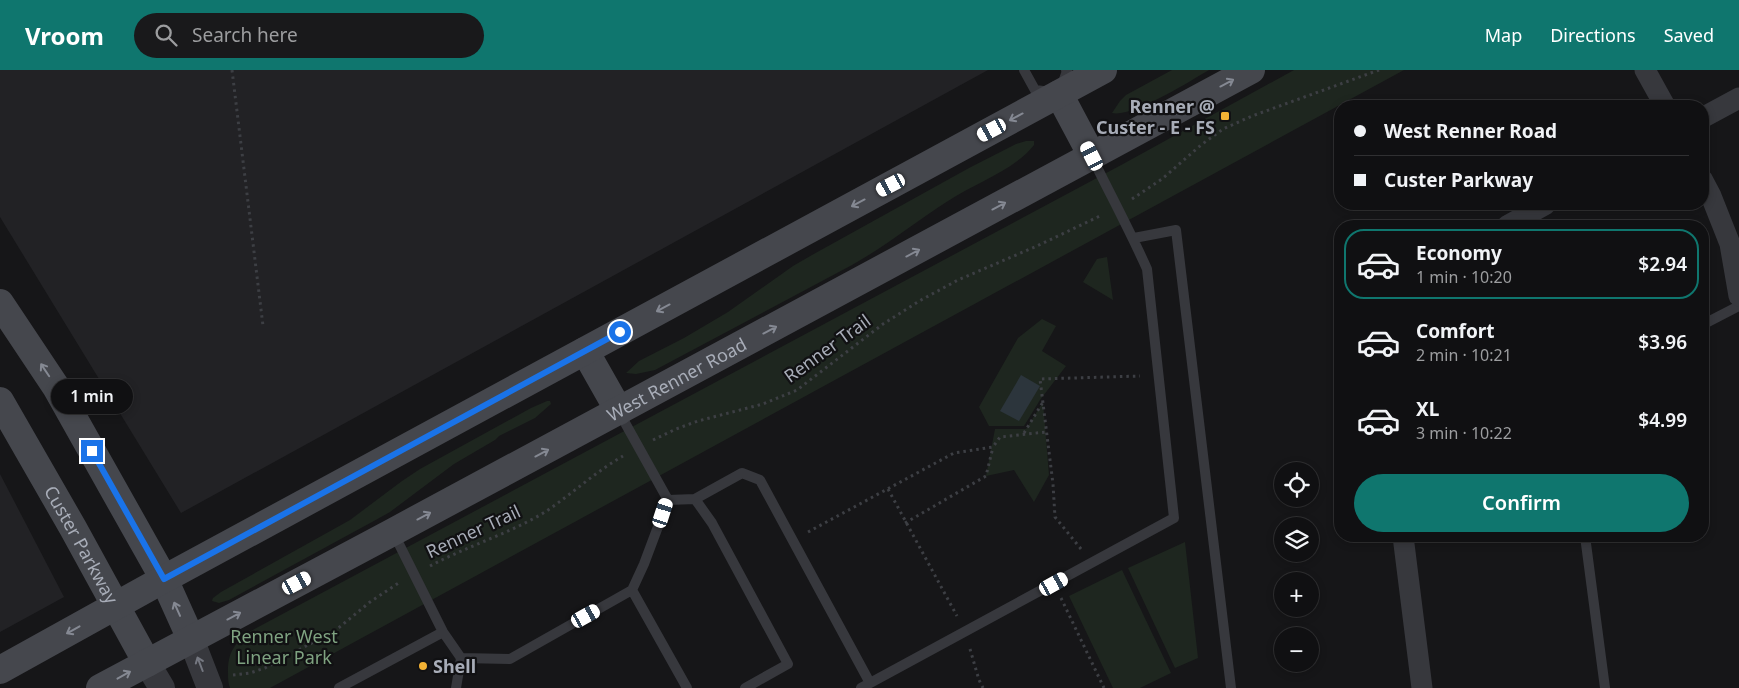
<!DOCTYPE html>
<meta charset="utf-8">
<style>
:root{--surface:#101012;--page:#19191b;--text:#f1f3f6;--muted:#9c9d9f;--line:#303032;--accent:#0f766e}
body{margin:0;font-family:"Noto Sans",sans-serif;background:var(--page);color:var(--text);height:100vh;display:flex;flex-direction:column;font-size:19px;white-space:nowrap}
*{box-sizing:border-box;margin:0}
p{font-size:16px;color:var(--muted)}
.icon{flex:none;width:28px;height:28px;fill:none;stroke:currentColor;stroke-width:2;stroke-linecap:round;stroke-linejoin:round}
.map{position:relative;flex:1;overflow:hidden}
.details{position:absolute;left:1334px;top:150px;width:375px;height:322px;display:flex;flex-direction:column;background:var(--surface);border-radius:20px;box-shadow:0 2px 8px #0003,0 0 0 1px var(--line)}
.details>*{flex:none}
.banner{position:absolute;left:1334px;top:30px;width:375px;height:110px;border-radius:20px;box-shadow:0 2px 8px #0003,0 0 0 1px var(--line);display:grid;align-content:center;height:110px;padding:0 20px;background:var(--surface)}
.controls{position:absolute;left:1274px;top:392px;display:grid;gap:10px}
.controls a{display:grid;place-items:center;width:45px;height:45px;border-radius:50%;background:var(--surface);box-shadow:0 2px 8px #0003,0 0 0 1px var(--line);font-size:25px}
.end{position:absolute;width:22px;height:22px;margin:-11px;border:6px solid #1a73e8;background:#fff;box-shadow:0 0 0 2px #fff}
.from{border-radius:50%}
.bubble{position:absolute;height:35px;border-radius:18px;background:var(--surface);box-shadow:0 2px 8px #0003,0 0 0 1px var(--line);font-size:16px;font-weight:600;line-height:35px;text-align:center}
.car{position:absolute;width:15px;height:30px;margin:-15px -8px;border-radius:6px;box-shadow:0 0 4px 1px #0007;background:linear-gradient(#fff 24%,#345 0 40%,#fff 0 76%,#345 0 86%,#fff 0)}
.banner b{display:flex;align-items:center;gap:18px;height:48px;font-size:19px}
.banner b+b{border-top:1px solid var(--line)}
.banner i{width:12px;height:12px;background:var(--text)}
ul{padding:9px 0 0;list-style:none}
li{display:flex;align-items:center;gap:15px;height:70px;margin:0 10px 8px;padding:0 10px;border:2px solid transparent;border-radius:20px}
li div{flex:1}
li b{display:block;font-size:19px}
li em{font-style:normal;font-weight:600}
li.active{border-color:var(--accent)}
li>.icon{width:45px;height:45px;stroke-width:1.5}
.action{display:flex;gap:10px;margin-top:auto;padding:10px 20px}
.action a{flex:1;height:58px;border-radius:30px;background:var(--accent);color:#fff;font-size:20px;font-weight:600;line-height:58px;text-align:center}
header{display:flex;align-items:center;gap:30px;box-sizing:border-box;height:70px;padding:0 25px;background:var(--accent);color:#fff}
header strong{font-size:24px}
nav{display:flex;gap:28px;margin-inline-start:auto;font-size:18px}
.search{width:350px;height:45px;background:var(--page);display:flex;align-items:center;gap:12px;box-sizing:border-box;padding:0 18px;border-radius:28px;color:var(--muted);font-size:19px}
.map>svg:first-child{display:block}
.built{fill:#222225}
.green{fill:#1e261f}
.water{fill:#2c353c}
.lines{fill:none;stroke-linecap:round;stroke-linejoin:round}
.path{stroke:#3d3f44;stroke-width:3;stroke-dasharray:2.5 4;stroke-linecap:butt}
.service{stroke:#37383d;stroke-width:10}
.minor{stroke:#37383d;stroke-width:21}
.tertiary{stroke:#37383d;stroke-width:26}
.secondary{stroke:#45474d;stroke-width:28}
.oneway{stroke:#858993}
.oneway2{stroke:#757881}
.route{stroke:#1a73e8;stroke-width:6}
.poi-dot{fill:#f2b134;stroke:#111113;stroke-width:2}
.labels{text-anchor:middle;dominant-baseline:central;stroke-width:4.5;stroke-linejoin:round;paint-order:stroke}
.poi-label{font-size:18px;font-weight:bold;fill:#a8adb8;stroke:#111113;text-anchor:end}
.street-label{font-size:18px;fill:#a8adb8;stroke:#111113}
.park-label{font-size:18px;fill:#7fa381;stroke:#111113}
</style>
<header>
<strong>Vroom</strong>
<div class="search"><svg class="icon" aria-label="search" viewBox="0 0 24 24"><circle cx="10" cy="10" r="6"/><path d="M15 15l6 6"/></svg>Search here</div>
<nav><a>Map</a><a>Directions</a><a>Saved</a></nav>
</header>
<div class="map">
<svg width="1739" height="618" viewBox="0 0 1739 618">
<rect width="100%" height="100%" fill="#161618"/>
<path class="built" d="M0,0H988L181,443L0,147Z
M0,404L64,527L0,562Z"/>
<path class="green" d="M1172,0H1209C1190,11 1132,48 1112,43L1120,31L1126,25Z
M1294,0H1404L270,618H230C228,613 228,608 228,602C228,582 234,575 249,562L1123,94Z
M1026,71H1034V75C1015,100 975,113 948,131C915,152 886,176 852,195L655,300L636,304L626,303L639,291L684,268L728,242L793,196L812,185L969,98L1016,74Z
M1107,187L1113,230L1083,212L1097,189Z
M1042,249L1056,256L1042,281L1066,296L1040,330L1024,356H989L979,337L1018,268Z
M547,331H550L551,334L535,348L499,366L495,370L454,394L390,442L372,452L229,530L219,533L212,531L213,528L221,522L350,450L402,411L420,399L531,338Z
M1043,332L1049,405L1034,432L1014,400L986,406L995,359H1026Z
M1185,472L1198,588L1175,598L1128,498Z
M1122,500L1171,603L1140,618H1113L1069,526Z"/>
<path class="water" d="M1021,305L1040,316L1019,351L1000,341Z"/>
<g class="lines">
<path class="path" d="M232,0L263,256
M1132,129L1162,109L1201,75L1223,59L1252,46L1379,0
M1024,363L1043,332
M653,370L676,359L698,351L763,334L797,320L883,254L921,230L958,210L1037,176L1102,145
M888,419L957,546
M905,453L986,406L993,377
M808,462L954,383L993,377L1000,367L1046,362
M1081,479L1055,447L1053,414L1040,309L1140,306
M430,496C467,476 509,464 545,442C572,424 595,402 623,386
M1061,528L1104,618
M970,579L979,610L983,618
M233,605L250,603L265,598L336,560L370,532L400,512"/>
<path class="service" d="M1024,0L1035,20L1051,22
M1062,15L1067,1L1066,0
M1134,168L1176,160L1231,618
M1702,255L1739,236
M695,429L712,453L788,594L745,618
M668,430L695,429L742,403L760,410L870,613
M394,464L443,562L461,588L510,589L632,520L644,494L668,430L619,342
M1585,466L1605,618
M632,520L687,618
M339,618L443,562
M456,618L461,588
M861,618L1174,448L1147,199C1130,161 1110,124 1092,87"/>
<path class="minor" d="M1645,0L1665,36
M1702,48L1739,28
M1702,109L1711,126L1730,174L1739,226
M1507,156L1546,134
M1403,466L1422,618"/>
<path class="tertiary" d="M191,569L210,618
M147,593L162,618"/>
<g class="secondary">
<path d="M1059,24L1092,86"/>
<path d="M0,233L56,317L164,509L191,569"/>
<path d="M585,281L619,341"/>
<path id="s1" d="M0,331L73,458L147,593"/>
<path d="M0,600L164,509L1103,0"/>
<path id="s2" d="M100,618L393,462L1251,0"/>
</g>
</g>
<defs><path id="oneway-shaft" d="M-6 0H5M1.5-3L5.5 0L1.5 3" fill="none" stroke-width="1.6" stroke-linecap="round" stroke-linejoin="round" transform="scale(1.25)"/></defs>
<g class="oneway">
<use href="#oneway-shaft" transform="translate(1227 13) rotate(-28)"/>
<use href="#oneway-shaft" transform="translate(1016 47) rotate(152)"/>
<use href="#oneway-shaft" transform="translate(858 133) rotate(152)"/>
<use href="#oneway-shaft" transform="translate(999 136) rotate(-28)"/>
<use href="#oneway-shaft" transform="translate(913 183) rotate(-28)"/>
<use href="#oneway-shaft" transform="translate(663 238) rotate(152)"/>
<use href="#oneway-shaft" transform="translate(770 260) rotate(-28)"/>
<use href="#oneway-shaft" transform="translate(45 300) rotate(-124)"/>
<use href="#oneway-shaft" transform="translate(542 383) rotate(-28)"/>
<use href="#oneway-shaft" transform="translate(424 446) rotate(-28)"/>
<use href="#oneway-shaft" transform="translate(177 539) rotate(-114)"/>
<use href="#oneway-shaft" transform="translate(234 546) rotate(-28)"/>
<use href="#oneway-shaft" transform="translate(73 560) rotate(151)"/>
<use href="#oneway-shaft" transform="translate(124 605) rotate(-29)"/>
</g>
<use class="oneway2" href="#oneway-shaft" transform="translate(200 594) rotate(-111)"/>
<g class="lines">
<path class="route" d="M92,381L164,509L620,262"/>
</g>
<g class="poi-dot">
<rect x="1220" y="41" width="10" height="10" rx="2.5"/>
<circle cx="423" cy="596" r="5"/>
</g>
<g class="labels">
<g class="poi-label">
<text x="1215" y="36">Renner @<tspan x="1215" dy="21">Custer - E - FS</tspan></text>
<text x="433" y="596" text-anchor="start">Shell</text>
</g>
<g class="street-label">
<text transform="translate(827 278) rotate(-36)">Renner Trail</text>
<text stroke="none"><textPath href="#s2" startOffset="654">West Renner Road</textPath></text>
<text transform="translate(473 461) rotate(-25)">Renner Trail</text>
<text stroke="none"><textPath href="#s1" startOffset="165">Custer Parkway</textPath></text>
</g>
<g class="park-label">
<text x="284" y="566">Renner West<tspan x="284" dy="21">Linear Park</tspan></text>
</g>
</g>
</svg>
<div class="controls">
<a><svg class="icon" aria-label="locate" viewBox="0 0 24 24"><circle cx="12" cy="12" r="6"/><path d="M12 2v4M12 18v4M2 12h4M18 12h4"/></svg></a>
<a><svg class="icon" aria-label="layers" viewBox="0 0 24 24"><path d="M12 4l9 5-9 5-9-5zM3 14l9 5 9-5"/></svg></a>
<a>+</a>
<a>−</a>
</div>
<i class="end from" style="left:620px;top:262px"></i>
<i class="end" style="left:92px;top:381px"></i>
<div class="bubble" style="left:51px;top:309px;width:82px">1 min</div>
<i class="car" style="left:992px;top:60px;rotate:242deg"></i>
<i class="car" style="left:1092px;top:86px;rotate:333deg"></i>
<i class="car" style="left:891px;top:115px;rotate:242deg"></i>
<i class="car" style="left:663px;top:443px;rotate:18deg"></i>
<i class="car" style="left:297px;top:513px;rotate:62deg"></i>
<i class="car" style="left:1054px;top:514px;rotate:61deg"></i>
<i class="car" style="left:586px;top:546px;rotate:61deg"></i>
<div class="banner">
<b><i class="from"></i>West Renner Road</b>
<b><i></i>Custer Parkway</b>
</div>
<section class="details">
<ul>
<li class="active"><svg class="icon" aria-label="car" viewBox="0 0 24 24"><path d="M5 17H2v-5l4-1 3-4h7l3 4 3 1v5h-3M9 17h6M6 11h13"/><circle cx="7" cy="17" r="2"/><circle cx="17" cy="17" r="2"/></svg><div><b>Economy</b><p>1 min · 10:20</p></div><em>$2.94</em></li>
<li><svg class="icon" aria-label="car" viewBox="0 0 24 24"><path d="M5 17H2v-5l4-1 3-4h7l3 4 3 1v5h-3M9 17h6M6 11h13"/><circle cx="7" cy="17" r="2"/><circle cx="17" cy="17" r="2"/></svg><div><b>Comfort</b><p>2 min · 10:21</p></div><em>$3.96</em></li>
<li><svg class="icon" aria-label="car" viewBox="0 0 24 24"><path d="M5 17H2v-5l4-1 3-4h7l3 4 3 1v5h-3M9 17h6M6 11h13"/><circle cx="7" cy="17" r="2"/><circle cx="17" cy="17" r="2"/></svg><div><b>XL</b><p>3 min · 10:22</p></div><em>$4.99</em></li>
</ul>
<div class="action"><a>Confirm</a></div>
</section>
</div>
